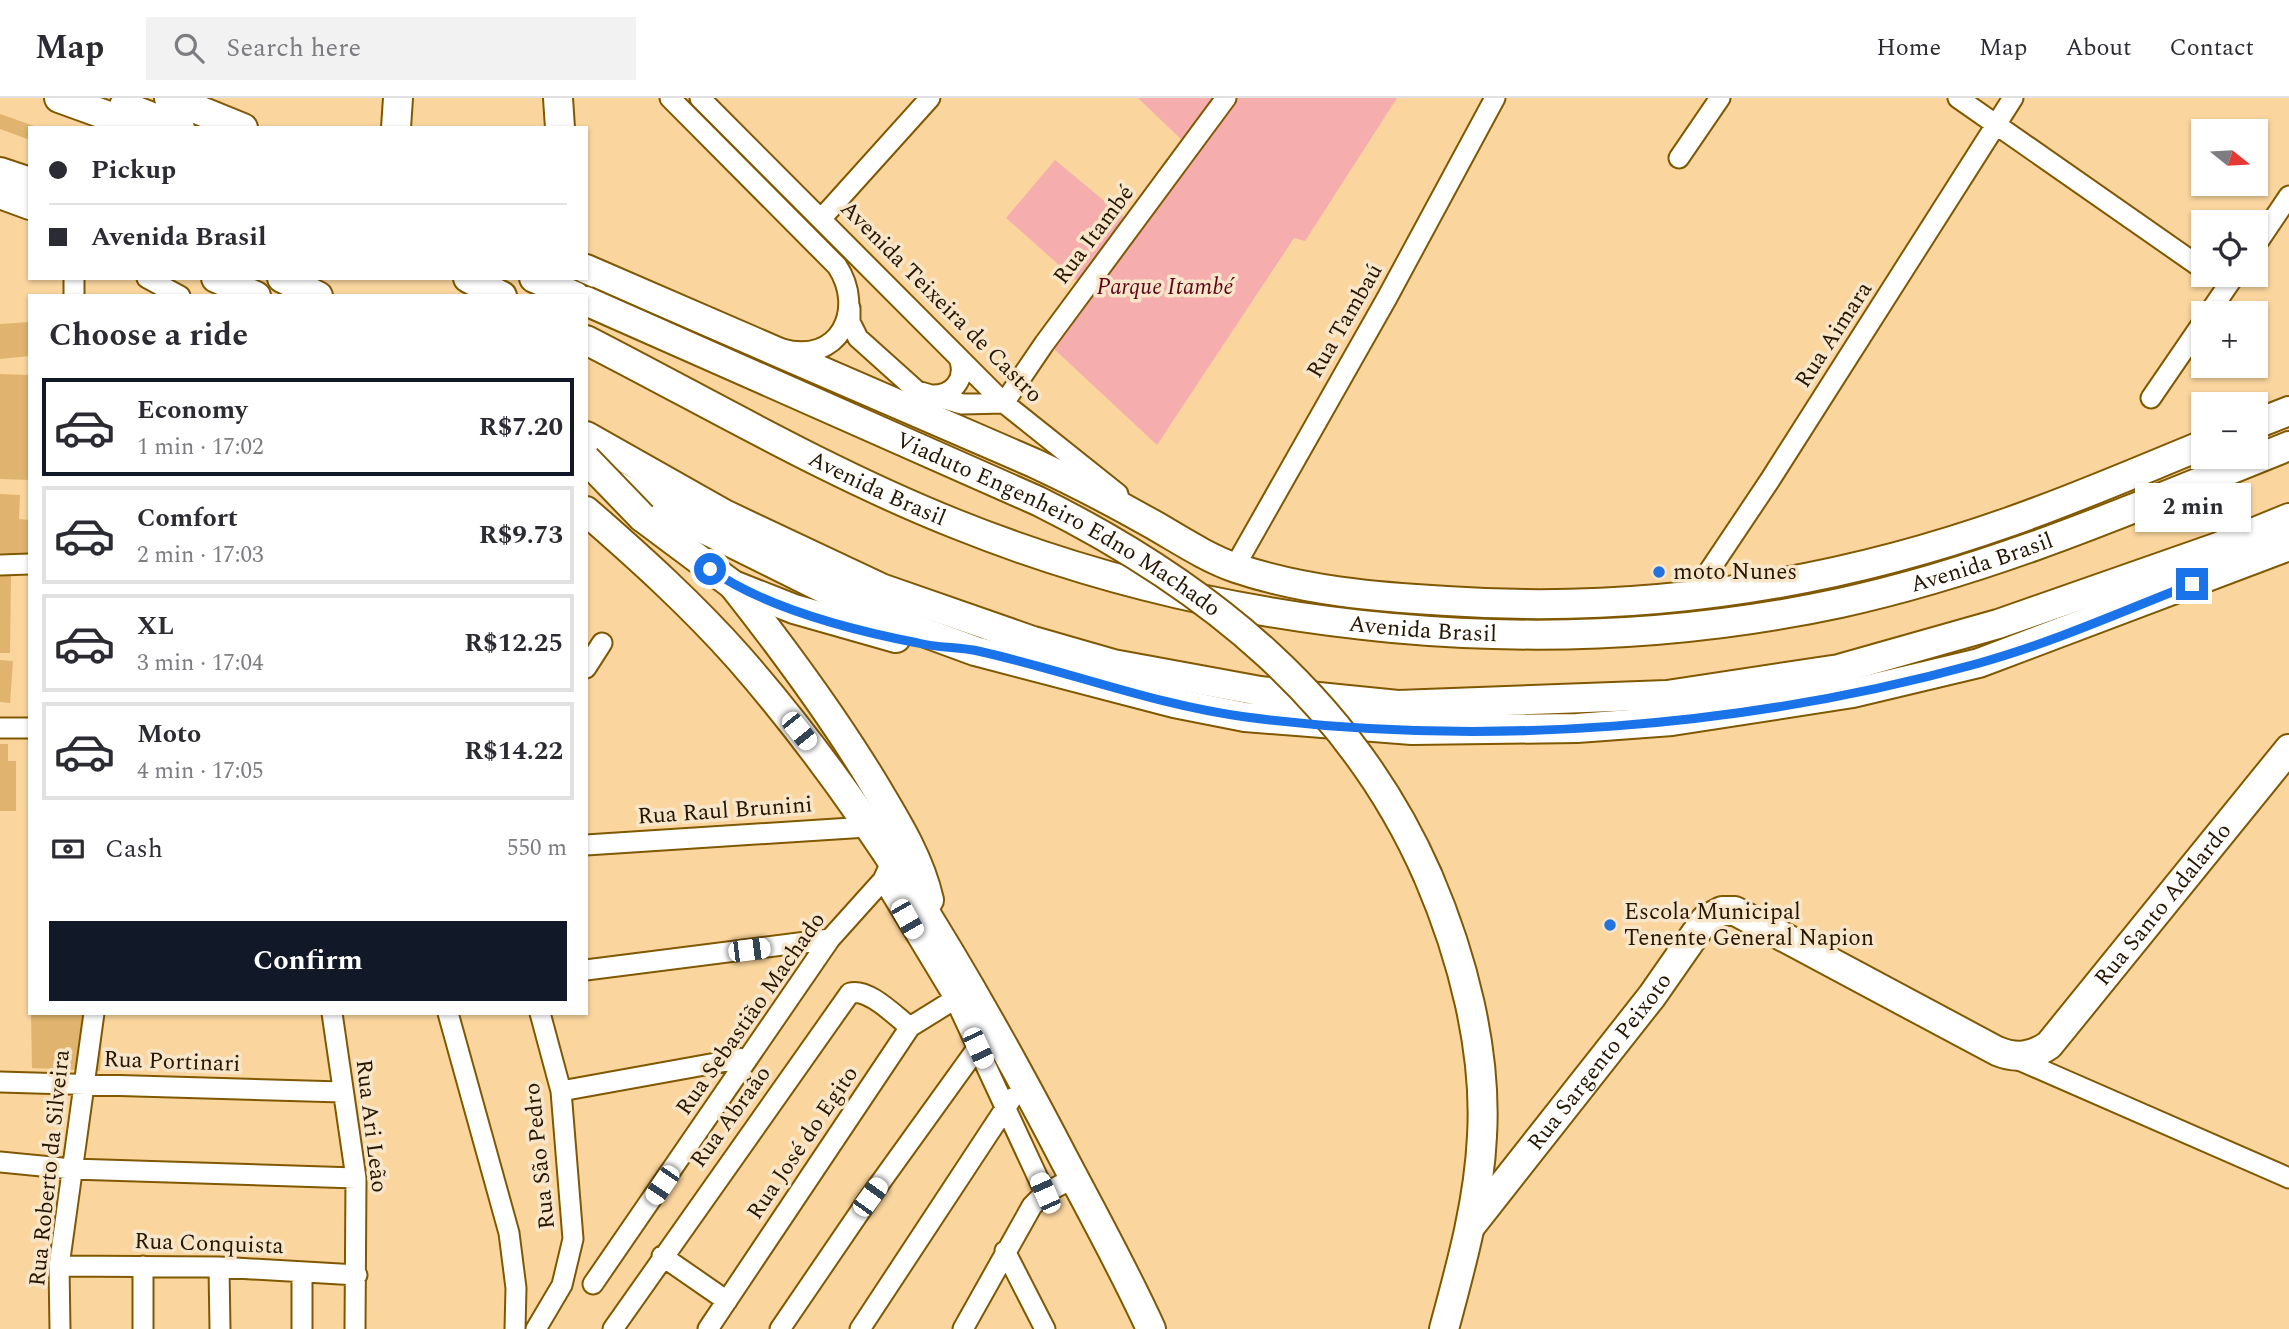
<!DOCTYPE html>
<meta charset="utf-8">
<style>
:root{--surface:#fff;--page:#f2f2f3;--text:#2b2b33;--muted:#7c7c81;--line:#e1e1e2;--accent:#111827}
body{margin:0;font-family:Spectral,serif;background:var(--page);color:var(--text);height:100vh;display:flex;flex-direction:column;font-size:26px;white-space:nowrap}
*{box-sizing:border-box;margin:0}
p{font-size:23px;color:var(--muted)}
.icon{flex:none;width:38px;height:38px;fill:none;stroke:currentColor;stroke-width:2;stroke-linecap:round;stroke-linejoin:round}
.map{position:relative;flex:1;overflow:hidden}
.panel{position:absolute;left:28px;top:196px;width:560px;height:721px;display:flex;flex-direction:column;background:var(--surface);border-radius:0px;box-shadow:0 2px 5px #0004}
.panel>*{flex:none}
.top-card{position:absolute;left:28px;top:28px;width:560px;height:154px;border-radius:0px;box-shadow:0 2px 5px #0004;display:grid;align-content:center;height:154px;padding:0 21px;background:var(--surface)}
.needle{width:46px;rotate:108deg}
.buttons{position:absolute;left:2191px;top:21px;display:grid;gap:14px}
.buttons a{display:grid;place-items:center;width:77px;height:77px;border-radius:0px;background:var(--surface);box-shadow:0 2px 5px #0004;font-size:35px}
.end{position:absolute;width:32px;height:32px;margin:-16px;border:9px solid #1a73e8;background:#fff;box-shadow:0 0 0 4px #fff}
.from{border-radius:50%}
.bubble{position:absolute;height:49px;border-radius:0px;background:var(--surface);box-shadow:0 2px 5px #0004;font-size:23px;font-weight:700;line-height:49px;text-align:center}
.car{position:absolute;width:21px;height:42px;margin:-21px -10px;border-radius:9px;box-shadow:0 0 5px 2px #0007;background:linear-gradient(#fff 24%,#345 0 40%,#fff 0 76%,#345 0 86%,#fff 0)}
.top-card b{display:flex;align-items:center;gap:24px;height:66px;font-size:26px}
.top-card b+b{border-top:2px solid var(--line)}
.top-card i{width:18px;height:18px;background:var(--text)}
ul{padding:0;list-style:none}
li{display:flex;align-items:center;gap:21px;height:98px;margin:0 14px 10px;padding:0 7px;border:4px solid var(--line);border-radius:0px}
li div{flex:1}
li b{display:block;font-size:26px}
li em{font-style:normal;font-weight:700}
li.active{border-color:var(--accent)}
li>.icon{width:63px;height:63px;stroke-width:1.5}
h2{padding:0 21px;font-size:32px;line-height:84px}
.pay{display:flex;align-items:center;gap:18px;height:77px;padding:0 21px;font-size:26px}
.pay p{margin-inline-start:auto}
.action{display:flex;gap:14px;margin-top:auto;padding:14px 21px}
.action a{flex:1;height:80px;border-radius:0px;background:var(--accent);color:#fff;font-size:28px;font-weight:700;line-height:80px;text-align:center}
header{display:flex;align-items:center;gap:42px;box-sizing:border-box;height:98px;padding:0 35px;background:var(--surface);border-bottom:2px solid var(--line)}
header strong{font-size:33px}
nav{display:flex;gap:38px;margin-inline-start:auto;font-size:24px}
.search{width:490px;height:63px;background:var(--page);display:flex;align-items:center;gap:18px;box-sizing:border-box;padding:0 24px;border-radius:0px;color:var(--muted);font-size:26px}
.map>svg:first-child{display:block}
.green{fill:#f5adae}
.building{fill:#e0b46e}
.lines{fill:none;stroke-linecap:round;stroke-linejoin:round}
.minor-casing{stroke:#805800;stroke-width:23}
.highway-casing{stroke:#805800;stroke-width:32}
.minor{stroke:#fff;stroke-width:19}
.highway{stroke:#fff;stroke-width:28}
.highway-bridge-casing{stroke:#805800;stroke-width:32;stroke-linecap:butt}
.highway-bridge{stroke:#fff;stroke-width:28}
.route{stroke:#1a73e8;stroke-width:9}
.poi-dot{fill:#2472dd;stroke:#f8e6cb;stroke-width:2.5}
.labels{text-anchor:middle;dominant-baseline:central;stroke-width:7;stroke-linejoin:round;paint-order:stroke}
.street-label{font-size:23px;fill:#281700;stroke:#f8e6cb}
.park-label{font-size:23px;font-style:italic;fill:#630319;stroke:#f8e6cb}
.poi-label{font-size:23px;fill:#281700;stroke:#f8e6cb;text-anchor:start}
</style>
<header>
<strong>Map</strong>
<div class="search"><svg class="icon" aria-label="search" viewBox="0 0 24 24"><circle cx="10" cy="10" r="6"/><path d="M15 15l6 6"/></svg>Search here</div>
<nav><a>Home</a><a>Map</a><a>About</a><a>Contact</a></nav>
</header>
<div class="map">
<svg width="2289" height="1231" viewBox="0 0 2289 1231">
<rect width="100%" height="100%" fill="#fad59e"/>
<path class="green" d="M1138,0H1397L1305,143L1294,140L1157,347L1052,249L1085,190L1006,120L1055,62L1125,120L1184,44Z"/>
<path class="building" d="M0,16L37,29L30,30V42L0,31Z
M30,224V258L0,261V226Z
M0,276L30,277V382L0,381Z
M0,396L20,397L19,421L30,422V457L0,455Z
M0,478H11L10,555H0Z
M0,562L13,563L10,605L0,604Z
M0,646H8V663H16V713H0Z
M31,915H103L100,973L32,970Z"/>
<g class="lines">
<g class="minor-casing">
<path id="minor" d="M670,0L837,168C866,212 839,267 782,251
M700,0L1004,305L1118,396
M1958,0L2203,171
M1679,60L1720,0
M821,121L930,0
M2256,147L2289,98
M147,180L180,198
M74,198V180
M850,210V224L858,240L917,293L962,306L1004,305L1044,246L1226,0
M2209,215L2235,177
M931,297C953,298 967,281 959,260
M2151,300L2203,224
M0,467L30,466
M1234,470L1387,200L1495,0
M1693,497L1770,382L2013,0
M586,570L602,545
M0,630H30
M586,747L867,729
M888,771L883,782L955,901L1045,1095
M586,872L830,841
M332,915L356,1080L355,1231
M448,915L509,1135L516,1190L515,1231
M2012,959L2289,1080
M0,984L342,994
M561,993L749,959
M0,1064L72,1071L356,1080
M1005,1153L1045,1231
M662,1158L727,1203
M59,1168L219,1169L357,1177
M143,1168V1231
M219,1169L220,1231
M593,1186L830,841L883,782
M60,1231L59,1168L94,915
M302,1231V1174
M536,1231L562,1187L573,1141L561,993L540,915
M613,1231L850,895C869,890 895,918 910,929
M708,1231L910,929L955,901
M780,1231L870,1099L983,942
M860,1231L1012,1000
M963,1231L1032,1108L1045,1095L1074,1080"/>
</g>
<g class="highway-casing">
<g id="highway">
<path d="M59,0L142,30"/>
<path d="M169,0L243,30"/>
<path d="M558,0L560,30"/>
<path d="M124,8L180,30"/>
<path d="M396,30L398,0"/>
<path d="M0,74L30,84"/>
<path d="M0,96L30,107"/>
<path d="M586,171L1034,365C1075,384 1115,405 1154,427C1180,442 1207,460 1236,470C1304,493 1376,499 1447,503C1639,516 1828,488 2009,424C2075,401 2139,373 2203,347"/>
<path d="M216,180L256,198"/>
<path d="M282,180L318,198"/>
<path d="M468,180L502,198"/>
<path d="M534,180L575,198"/>
<path id="s1" d="M586,242C709,305 828,375 956,426C1230,536 1551,567 1840,505C1996,471 2141,407 2289,348"/>
<path d="M2256,326L2289,313"/>
<path d="M586,338L724,416L881,490L1033,543L1113,566L1260,593L1398,607L1667,597L1839,571L1998,526L2218,449L2289,420"/>
<path d="M615,387L877,517L975,553L1174,605L1245,619L1412,632L1577,630L1672,623L1853,595L1979,565L2289,448"/>
<path d="M586,413C640,460 692,507 739,560C865,704 963,869 1052,1038C1085,1102 1121,1165 1151,1231"/>
<path d="M642,419L733,487L794,511L896,540"/>
<path d="M733,487C785,553 834,619 877,691C898,726 920,762 929,802"/>
<path d="M1428,778C1462,857 1487,951 1482,1038C1479,1104 1461,1168 1444,1231"/>
<path id="s2" d="M1470,1129L1652,898L1705,822L1722,813H1735L1997,953C2016,961 2032,959 2049,947L2289,651"/>
</g>
</g>
<use href="#minor" class="minor"/>
<use href="#highway" class="highway"/>
<g class="highway-bridge-casing">
<g id="highway-bridge">
<path id="s3" d="M586,203L1038,403C1207,487 1351,602 1428,778"/>
<path d="M586,361L642,419"/>
</g>
</g>
<use href="#highway-bridge" class="highway-bridge"/>
</g>
<g class="lines">
<path class="route" d="M710,471C765,510 851,532 918,545C938,550 959,549 978,553C1068,573 1155,607 1246,619C1485,650 1744,630 1976,566C2049,546 2121,514 2192,486"/>
</g>
<g class="poi-dot">
<circle cx="1659" cy="474" r="7"/>
<circle cx="1610" cy="827" r="7"/>
</g>
<g class="labels">
<g class="street-label">
<text transform="translate(1094 137) rotate(-53)">Rua Itambé</text>
<text transform="translate(941 204) rotate(45)">Avenida Teixeira de Castro</text>
<text transform="translate(1345 223) rotate(-60)">Rua Tambaú</text>
<text transform="translate(1834 237) rotate(-57)">Rua Aimara</text>
<text stroke="none"><textPath href="#s1" startOffset="327">Avenida Brasil</textPath></text>
<text stroke="none"><textPath href="#s3" startOffset="523">Viaduto Engenheiro Edno Machado</textPath></text>
<text stroke="none"><textPath href="#s1" startOffset="1461">Avenida Brasil</textPath></text>
<text stroke="none"><textPath href="#s1" startOffset="894">Avenida Brasil</textPath></text>
<text transform="translate(725 713) rotate(-4)">Rua Raul Brunini</text>
<text stroke="none"><textPath href="#s2" startOffset="952">Rua Santo Adalardo</textPath></text>
<text transform="translate(751 916) rotate(-55)">Rua Sebastião Machado</text>
<text transform="translate(172 964) rotate(2)">Rua Portinari</text>
<text stroke="none"><textPath href="#s2" startOffset="210">Rua Sargento Peixoto</textPath></text>
<text transform="translate(731 1019) rotate(-54)">Rua Abraão</text>
<text transform="translate(371 1028) rotate(83)">Rua Ari Leão</text>
<text transform="translate(803 1045) rotate(-56)">Rua José do Egito</text>
<text transform="translate(540 1058) rotate(-96)">Rua São Pedro</text>
<text transform="translate(50 1070) rotate(-84)">Rua Roberto da Silveira</text>
<text transform="translate(209 1146) rotate(2)">Rua Conquista</text>
</g>
<g class="park-label">
<text x="1165" y="189">Parque Itambé</text>
</g>
<g class="poi-label">
<text x="1673" y="474">moto Nunes</text>
<text x="1624" y="814">Escola Municipal<tspan x="1624" dy="26">Tenente General Napion</tspan></text>
</g>
</g>
</svg>
<div class="buttons">
<a><svg class="needle" viewBox="-14 -14 28 28"><path d="M0-13l5 13h-10z" fill="#e53935"/><path d="M0 13l5-13h-10z" fill="#7c7c81"/></svg></a>
<a><svg class="icon" aria-label="locate" viewBox="0 0 24 24"><circle cx="12" cy="12" r="6"/><path d="M12 2v4M12 18v4M2 12h4M18 12h4"/></svg></a>
<a>+</a>
<a>−</a>
</div>
<i class="end from" style="left:710px;top:471px"></i>
<i class="end" style="left:2192px;top:486px"></i>
<div class="bubble" style="left:2135px;top:385px;width:116px">2 min</div>
<i class="car" style="left:799px;top:633px;rotate:141deg"></i>
<i class="car" style="left:907px;top:821px;rotate:150deg"></i>
<i class="car" style="left:749px;top:852px;rotate:83deg"></i>
<i class="car" style="left:978px;top:950px;rotate:155deg"></i>
<i class="car" style="left:662px;top:1087px;rotate:214deg"></i>
<i class="car" style="left:1045px;top:1095px;rotate:336deg"></i>
<i class="car" style="left:870px;top:1099px;rotate:36deg"></i>
<div class="top-card">
<b><i class="from"></i>Pickup</b>
<b><i></i>Avenida Brasil</b>
</div>
<section class="panel">
<h2>Choose a ride</h2>
<ul>
<li class="active"><svg class="icon" aria-label="car" viewBox="0 0 24 24"><path d="M5 17H2v-5l4-1 3-4h7l3 4 3 1v5h-3M9 17h6M6 11h13"/><circle cx="7" cy="17" r="2"/><circle cx="17" cy="17" r="2"/></svg><div><b>Economy</b><p>1 min · 17:02</p></div><em>R$7.20</em></li>
<li><svg class="icon" aria-label="car" viewBox="0 0 24 24"><path d="M5 17H2v-5l4-1 3-4h7l3 4 3 1v5h-3M9 17h6M6 11h13"/><circle cx="7" cy="17" r="2"/><circle cx="17" cy="17" r="2"/></svg><div><b>Comfort</b><p>2 min · 17:03</p></div><em>R$9.73</em></li>
<li><svg class="icon" aria-label="car" viewBox="0 0 24 24"><path d="M5 17H2v-5l4-1 3-4h7l3 4 3 1v5h-3M9 17h6M6 11h13"/><circle cx="7" cy="17" r="2"/><circle cx="17" cy="17" r="2"/></svg><div><b>XL</b><p>3 min · 17:04</p></div><em>R$12.25</em></li>
<li><svg class="icon" aria-label="car" viewBox="0 0 24 24"><path d="M5 17H2v-5l4-1 3-4h7l3 4 3 1v5h-3M9 17h6M6 11h13"/><circle cx="7" cy="17" r="2"/><circle cx="17" cy="17" r="2"/></svg><div><b>Moto</b><p>4 min · 17:05</p></div><em>R$14.22</em></li>
</ul>
<div class="pay"><svg class="icon" aria-label="cash" viewBox="0 0 24 24"><path d="M3 7h18v10H3z"/><circle cx="12" cy="12" r="2"/></svg>Cash<p>550 m</p></div>
<div class="action"><a>Confirm</a></div>
</section>
</div>
